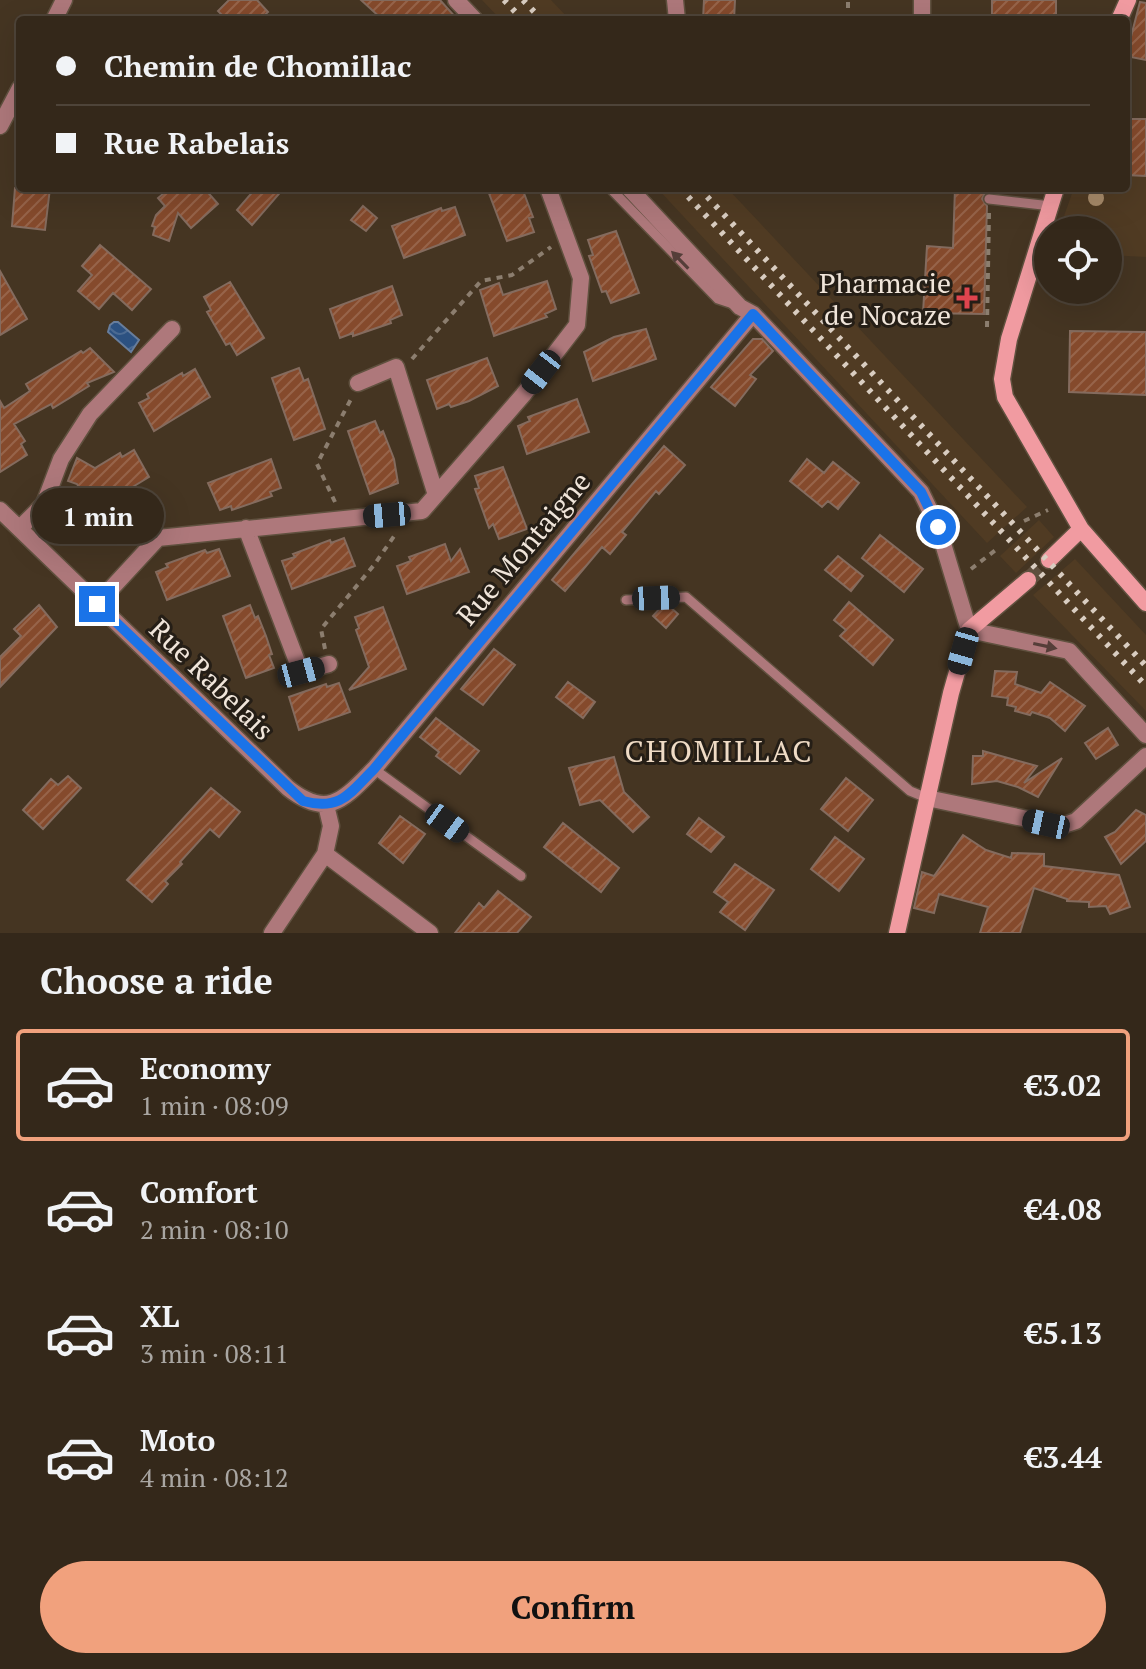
<!DOCTYPE html>
<meta charset="utf-8">
<style>
:root{--surface:#34281a;--page:#3f3427;--text:#f1f3f6;--muted:#a9a6a2;--line:#4e4439;--accent:#f1a17d}
body{margin:0;font-family:"PT Serif",serif;background:var(--page);color:var(--text);height:100vh;display:flex;flex-direction:column;font-size:30px;white-space:nowrap}
*{box-sizing:border-box;margin:0}
p{font-size:26px;color:var(--muted)}
.icon{flex:none;width:44px;height:44px;fill:none;stroke:currentColor;stroke-width:2;stroke-linecap:round;stroke-linejoin:round}
.map{position:relative;height:933px;overflow:hidden}
.details{display:flex;flex-direction:column;background:var(--surface);flex:1}
.details>*{flex:none}
.banner{position:absolute;left:16px;top:16px;width:1114px;height:176px;border-radius:8px;box-shadow:0 8px 32px #0002,0 0 0 2px var(--line);display:grid;align-content:center;height:176px;padding:0 40px;background:var(--surface)}
.fabs{position:absolute;left:1034px;top:216px;display:grid;gap:16px}
.fabs a{display:grid;place-items:center;width:88px;height:88px;border-radius:50%;background:var(--surface);box-shadow:0 8px 32px #0002,0 0 0 2px var(--line);font-size:40px}
.end{position:absolute;width:36px;height:36px;margin:-18px;border:10px solid #1a73e8;background:#fff;box-shadow:0 0 0 4px #fff}
.from{border-radius:50%}
.bubble{position:absolute;height:56px;border-radius:28px;background:var(--surface);box-shadow:0 8px 32px #0002,0 0 0 2px var(--line);font-size:26px;font-weight:700;line-height:56px;text-align:center}
.car{position:absolute;width:24px;height:48px;margin:-24px -12px;border-radius:10px;box-shadow:0 0 6px 2px #0007;background:linear-gradient(#222 24%,#8ab4d8 0 40%,#222 0 76%,#8ab4d8 0 86%,#222 0)}
.banner b{display:flex;align-items:center;gap:28px;height:76px;font-size:30px}
.banner b+b{border-top:2px solid var(--line)}
.banner i{width:20px;height:20px;background:var(--text)}
ul{padding:0;list-style:none}
li{display:flex;align-items:center;gap:24px;height:112px;margin:0 16px 12px;padding:0 24px;border:4px solid transparent;border-radius:8px}
li div{flex:1}
li b{display:block;font-size:30px}
li em{font-style:normal;font-weight:700}
li.current{border-color:var(--accent)}
li>.icon{width:72px;height:72px;stroke-width:1.5}
h2{padding:0 40px;font-size:36px;line-height:96px}
.button{display:flex;gap:16px;margin-top:auto;padding:16px 40px}
.button a{flex:1;height:92px;border-radius:48px;background:var(--accent);color:#111;font-size:32px;font-weight:700;line-height:92px;text-align:center}
.map>svg:first-child{display:block}
.built{fill:#503b23}
.water{fill:url(#water-waves);stroke:#677d9c;stroke-width:2}
.building{fill:url(#building-hatch);stroke:#846b5e;stroke-width:2}
.lines{fill:none;stroke-linecap:round;stroke-linejoin:round}
.secondary-tunnel{stroke:#5f4f3e;stroke-width:16;stroke-dasharray:16 8;stroke-linecap:butt}
.lane-casing{stroke:#60513f;stroke-width:12}
.street-casing{stroke:#60513f;stroke-width:19}
.secondary-casing{stroke:#60513f;stroke-width:19}
.path{stroke:#8c7e6f;stroke-width:4;stroke-dasharray:6 6;stroke-linecap:butt}
.lane{stroke:#ae787b;stroke-width:9}
.street{stroke:#ae787b;stroke-width:16}
.secondary{stroke:#f19ba1;stroke-width:16}
.rail{stroke:#d9cdc1;stroke-width:6;stroke-dasharray:4 8;stroke-linecap:butt}
.tree{fill:#a88b6a}
.oneway{fill:#553e39}
.route{stroke:#1a73e8;stroke-width:10}
.health-dot{fill:#e0444e;stroke:#251e16;stroke-width:3}
.labels{text-anchor:middle;dominant-baseline:central;stroke-width:6;stroke-linejoin:round;paint-order:stroke}
.poi-label{font-size:28px;fill:#f0e5da;stroke:#251e16;text-anchor:end}
.street-label{font-size:28px;fill:#f0e5da;stroke:#251e16}
.neighbourhood-label{font-size:30px;letter-spacing:2px;fill:#efdbc5;stroke:#251e16}
</style>
<div class="map">
<svg width="1146" height="933" viewBox="0 0 1146 933">
<defs>
<pattern id="water-waves" width="16" height="10" patternUnits="userSpaceOnUse" patternTransform="scale(2)"><rect width="16" height="10" fill="#2c5181"/><path d="M0 5q4-4 8 0t8 0" fill="none" stroke="#4b6a92"/></pattern>
<pattern id="building-hatch" width="6" height="6" patternUnits="userSpaceOnUse" patternTransform="scale(2)"><rect width="6" height="6" fill="#854a2c"/><path d="M-1 1l2-2M0 6l6-6M5 7l2-2" fill="none" stroke="#97644a"/></pattern>
</defs>
<rect width="100%" height="100%" fill="#453522"/>
<path class="built" d="M482,0H551L570,20H501Z
M1126,119H1146V257L1108,255V230H1059L1074,188H1126Z
M657,188H727L1027,507L987,543Z
M1039,520L1054,537L1016,573L1000,556Z
M1075,559L1146,635V711L1033,595Z"/>
<path class="water" d="M114,322H118L139,340L131,352L108,332L110,325Z"/>
<path class="building" d="M229,0H257L268,12L259,20H227L218,11Z
M361,0H440L458,20H383Z
M704,0H735L734,20H703Z
M992,0H1056V20H992Z
M1140,2L1146,3V60L1126,56Z
M1126,119H1146V176L1126,175Z
M15,188H50L45,230L12,226Z
M170,188H204L218,204L191,228L178,213L169,241L153,235L155,227L152,226L156,215L165,206L158,198Z
M256,188H284L252,225L237,210Z
M487,188H522L533,217L529,218L534,232L507,241Z
M955,188H987L982,199L987,206L984,314L923,313L927,246L953,248Z
M363,206L377,218L366,231L351,220Z
M455,207L465,235L404,258L392,226L441,208L442,211Z
M616,231L639,293L611,303L606,291L602,292L589,256L593,255L588,240Z
M100,245L151,289L132,310L113,293L99,309L78,291L92,275L82,266Z
M0,271L27,319L0,335Z
M547,281L556,309L545,314L547,317L494,336L480,290L499,283L503,295Z
M230,282L264,338L237,355L230,343L226,345L207,312L211,310L204,297Z
M392,286L402,315L390,320L391,323L353,336V333L340,338L330,309Z
M646,329L656,359L593,381L584,352L614,337Z
M1070,331L1146,332V395L1069,392Z
M753,339H762L773,351L750,375L756,379L735,406L711,387Z
M90,348L114,372L87,383L89,386L53,408L51,404L14,424L25,441L21,444L27,455L0,472V401L4,408L30,391L26,384L81,351L83,353Z
M487,358L498,386L469,401L451,407L449,404L437,409L427,380Z
M299,368L304,381L308,379L325,429L294,440L272,378Z
M195,369L210,397L154,431L139,403L149,398L147,394L153,390L182,373L183,376Z
M577,399L589,432L527,454L518,426L530,421L528,417Z
M375,421L380,433L383,431L394,459L398,483L370,494L348,431Z
M664,446L685,465L659,494L656,491L622,532L626,535L610,554L602,547L565,591L552,580Z
M134,450L149,477L93,511L77,484L68,481L77,458L95,468L120,453L122,457Z
M271,459L281,488L270,492L272,496L258,501L232,510L231,506L220,510L208,483Z
M807,459L824,473L833,462L859,483L838,509L828,501L822,507L790,481Z
M503,467L527,529L499,539L493,524L489,528L475,489L479,488L475,476Z
M880,535L923,569L904,592L862,558Z
M344,538L355,566L292,589L282,561L295,557L293,554L330,540L331,543Z
M445,544L451,561L460,549L469,572L407,594L397,566L411,561L409,557Z
M219,549L230,576L167,600L156,572L168,567L166,564L205,550L207,553Z
M838,556L863,576L851,591L825,570Z
M849,602L893,640L873,665L840,636L846,630L834,620Z
M39,605L57,627L0,687V657L21,636L14,629Z
M250,605L255,618L258,616L266,636L272,654L269,655L274,668L246,678L223,616Z
M668,605L678,614L666,628L653,616L662,606Z
M383,607L406,669L349,690L369,667L356,630L359,628L355,617Z
M494,649L515,665L483,705L461,689Z
M995,671L1017,672L1015,684L1041,693L1050,682L1085,706L1065,731L1050,718L1032,712L1030,715L1015,711L1016,707L1007,705L1008,698L992,696Z
M568,682L595,702L583,718L556,697Z
M339,683L350,712L299,730L289,697L326,684L327,687Z
M436,718L479,751L460,774L436,756L439,752L420,737Z
M1108,728L1118,745L1096,759L1085,743Z
M983,751L1037,766L1024,783L1062,758L1038,797L1018,787L997,781L972,784L973,756H983Z
M614,757L624,792L649,817L633,832L600,800L580,805L569,768Z
M68,776L81,788L43,829L23,810L51,779L58,785Z
M846,778L873,800L848,831L821,809Z
M211,788L240,812L219,837L210,829L180,862L182,864L165,881L168,884L152,902L127,880Z
M1136,810L1146,815V841L1121,864L1105,837L1115,832Z
M400,816L425,834L403,863L379,843Z
M699,818L724,837L711,852L687,834Z
M563,823L619,868L601,892L544,847Z
M963,835L986,850L1011,858L1012,853L1044,854V866L1119,875L1130,907L1110,914L1106,906L1089,907V902L1067,901V899L1034,888L1020,933H980L988,907L939,894L934,913L914,908L922,872L934,876Z
M835,837L864,859L839,891L811,869Z
M735,864L774,890L745,930L720,912L728,902L714,892Z
M498,891L531,917L517,933H455L479,903L484,908Z"/>
<g class="lines">
<path class="secondary-tunnel" d="M1028,580L1049,560"/>
<g class="lane-casing">
<path id="lane" d="M610,188L718,299L733,304
M989,199L1051,206
M626,600L686,597L910,791L927,798
M374,769L521,876"/>
</g>
<g class="street-casing">
<path id="street" d="M456,0L475,20
M675,0L677,20
M54,20L64,0
M922,20V0
M0,126L20,88
M629,188L740,307L753,314L771,333L921,492L938,527L969,630L1069,651L1146,735
M358,383L396,367L436,495
M0,510L288,788C328,820 344,799 374,769L753,314
M20,528L44,504L61,459L90,414L172,329
M246,528L301,672L329,664
M97,604L158,538L422,511L523,395L577,325L581,278L548,188
M927,798L1061,826L1076,821L1146,756
M326,805L331,826L325,854L430,933
M272,933L325,854"/>
</g>
<g class="secondary-casing">
<path id="secondary" d="M1119,20L1128,0
M1056,188L1009,339L1002,379L1005,397L1081,529L1146,603
M1049,560L1081,529
M897,933L951,693L969,630L1028,580"/>
</g>
<path class="path" d="M848,20V0
M987,327L989,213
M412,359L481,281L512,275L551,247
M335,502L317,464L351,399
M1024,521L1048,510
M971,569L997,549
M325,649L321,629L374,565L397,532"/>
<use href="#lane" class="lane"/>
<use href="#street" class="street"/>
<use href="#secondary" class="secondary"/>
<path class="rail" d="M504,0L523,20
M523,0L542,20
M680,188L1146,686
M699,188L1146,666"/>
</g>
<circle class="tree" cx="1096" cy="198" r="8"/>
<defs><path id="oneway-solid" d="M-6-.8H1V-3.2L6.5 0L1 3.2V.8H-6Z" transform="scale(2)"/></defs>
<g class="oneway">
<use href="#oneway-solid" transform="translate(680 260) rotate(-134)"/>
<use href="#oneway-solid" transform="translate(1045 646) rotate(12)"/>
</g>
<g class="lines">
<path class="route" d="M97,604L303,801C341,811 350,793 374,769L753,314L921,492L938,527"/>
</g>
<path class="health-dot" d="M963 286h8v8h8v8h-8v8h-8v-8h-8v-8h8z"/>
<g class="labels">
<g class="poi-label">
<text x="951" y="282">Pharmacie<tspan x="951" dy="32">de Nocaze</tspan></text>
</g>
<g class="street-label">
<text transform="translate(523 548) rotate(-50)">Rue Montaigne</text>
<text transform="translate(212 679) rotate(44)">Rue Rabelais</text>
</g>
<g class="neighbourhood-label">
<text x="719" y="751">CHOMILLAC</text>
</g>
</g>
</svg>
<div class="fabs">
<a><svg class="icon" aria-label="locate" viewBox="0 0 24 24"><circle cx="12" cy="12" r="6"/><path d="M12 2v4M12 18v4M2 12h4M18 12h4"/></svg></a>
</div>
<i class="end from" style="left:938px;top:527px"></i>
<i class="end" style="left:97px;top:604px"></i>
<div class="bubble" style="left:32px;top:488px;width:132px">1 min</div>
<i class="car" style="left:541px;top:372px;rotate:218deg"></i>
<i class="car" style="left:387px;top:515px;rotate:265deg"></i>
<i class="car" style="left:656px;top:598px;rotate:88deg"></i>
<i class="car" style="left:963px;top:651px;rotate:196deg"></i>
<i class="car" style="left:301px;top:672px;rotate:75deg"></i>
<i class="car" style="left:447px;top:823px;rotate:126deg"></i>
<i class="car" style="left:1046px;top:824px;rotate:282deg"></i>
<div class="banner">
<b><i class="from"></i>Chemin de Chomillac</b>
<b><i></i>Rue Rabelais</b>
</div>
</div>
<section class="details">
<h2>Choose a ride</h2>
<ul>
<li class="current"><svg class="icon" aria-label="car" viewBox="0 0 24 24"><path d="M5 17H2v-5l4-1 3-4h7l3 4 3 1v5h-3M9 17h6M6 11h13"/><circle cx="7" cy="17" r="2"/><circle cx="17" cy="17" r="2"/></svg><div><b>Economy</b><p>1 min · 08:09</p></div><em>€3.02</em></li>
<li><svg class="icon" aria-label="car" viewBox="0 0 24 24"><path d="M5 17H2v-5l4-1 3-4h7l3 4 3 1v5h-3M9 17h6M6 11h13"/><circle cx="7" cy="17" r="2"/><circle cx="17" cy="17" r="2"/></svg><div><b>Comfort</b><p>2 min · 08:10</p></div><em>€4.08</em></li>
<li><svg class="icon" aria-label="car" viewBox="0 0 24 24"><path d="M5 17H2v-5l4-1 3-4h7l3 4 3 1v5h-3M9 17h6M6 11h13"/><circle cx="7" cy="17" r="2"/><circle cx="17" cy="17" r="2"/></svg><div><b>XL</b><p>3 min · 08:11</p></div><em>€5.13</em></li>
<li><svg class="icon" aria-label="car" viewBox="0 0 24 24"><path d="M5 17H2v-5l4-1 3-4h7l3 4 3 1v5h-3M9 17h6M6 11h13"/><circle cx="7" cy="17" r="2"/><circle cx="17" cy="17" r="2"/></svg><div><b>Moto</b><p>4 min · 08:12</p></div><em>€3.44</em></li>
</ul>
<div class="button"><a>Confirm</a></div>
</section>
